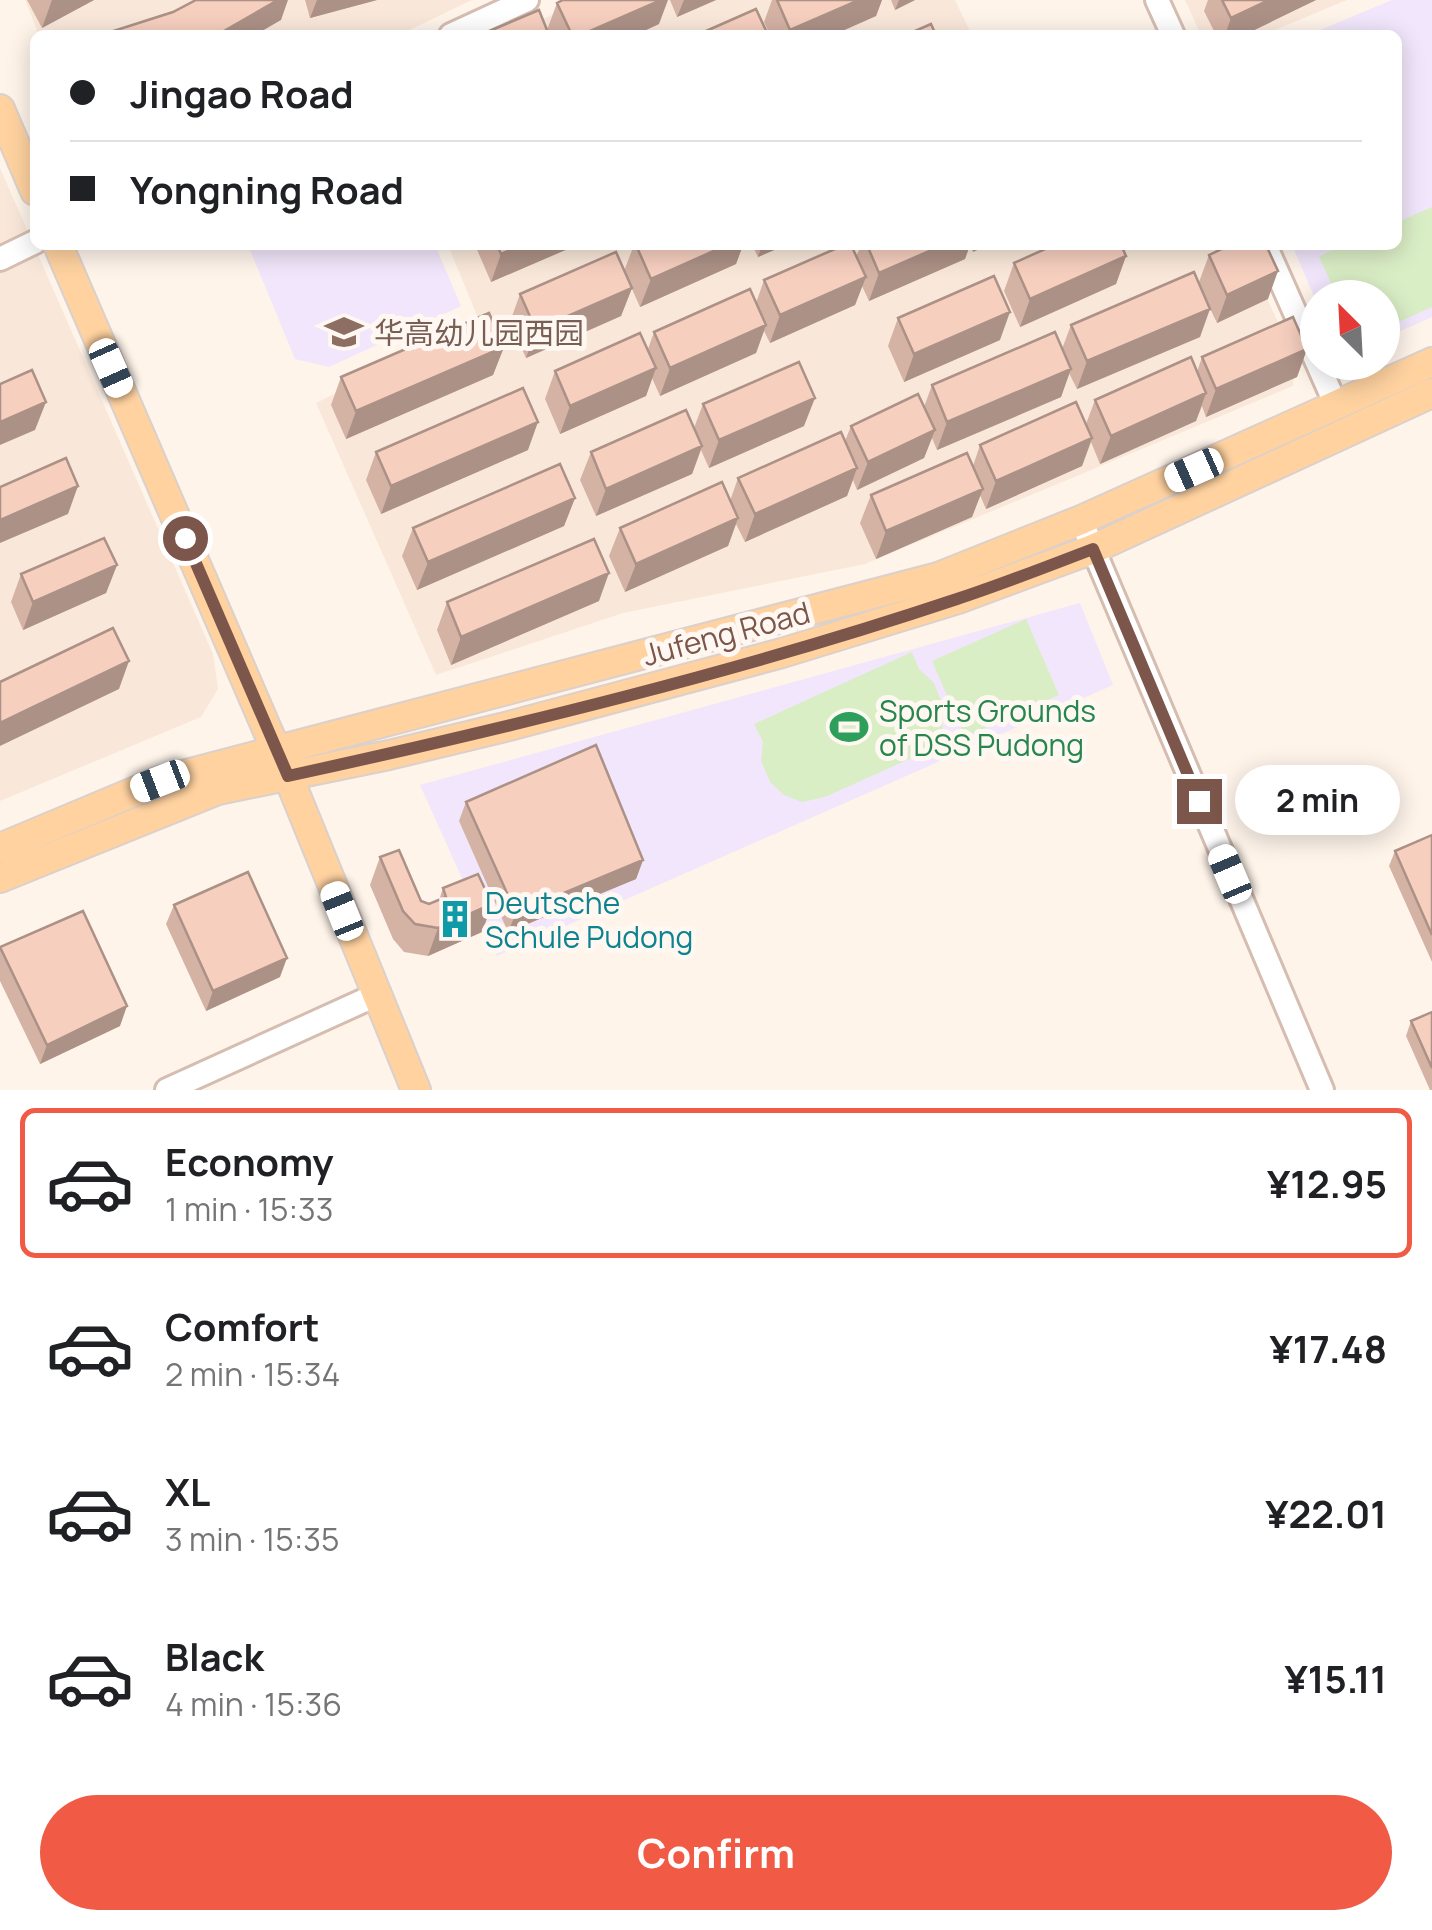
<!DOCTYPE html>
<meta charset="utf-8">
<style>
:root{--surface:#fff;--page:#f2f2f2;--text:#202124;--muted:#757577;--line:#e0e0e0;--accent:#f15b46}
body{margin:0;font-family:Manrope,"Noto Sans SC",sans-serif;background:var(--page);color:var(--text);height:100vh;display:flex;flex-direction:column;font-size:38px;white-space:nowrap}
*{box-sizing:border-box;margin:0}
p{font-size:32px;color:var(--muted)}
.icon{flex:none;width:55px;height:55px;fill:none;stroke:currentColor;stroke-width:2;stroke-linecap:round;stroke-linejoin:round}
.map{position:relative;height:1090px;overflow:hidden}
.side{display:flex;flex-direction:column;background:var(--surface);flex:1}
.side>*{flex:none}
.banner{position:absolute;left:30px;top:30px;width:1372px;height:220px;border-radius:15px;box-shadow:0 5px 25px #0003;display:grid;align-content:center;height:220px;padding:0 40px;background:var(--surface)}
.needle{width:65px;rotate:336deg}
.buttons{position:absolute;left:1300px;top:280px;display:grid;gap:20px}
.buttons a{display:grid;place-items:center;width:100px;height:100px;border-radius:50%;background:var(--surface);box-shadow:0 5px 25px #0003;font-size:50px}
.end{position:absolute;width:45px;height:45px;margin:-22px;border:12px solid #7c564a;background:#fff;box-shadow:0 0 0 5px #fff}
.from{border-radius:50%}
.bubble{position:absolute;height:70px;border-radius:35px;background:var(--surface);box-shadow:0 5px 25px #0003;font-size:32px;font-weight:700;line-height:70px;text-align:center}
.car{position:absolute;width:30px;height:60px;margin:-30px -15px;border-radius:12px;box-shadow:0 0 8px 2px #0007;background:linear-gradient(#fff 24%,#345 0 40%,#fff 0 76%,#345 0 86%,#fff 0)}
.banner b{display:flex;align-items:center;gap:35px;height:95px;font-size:38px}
.banner b+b{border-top:2px solid var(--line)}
.banner i{width:25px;height:25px;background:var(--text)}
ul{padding:18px 0 0;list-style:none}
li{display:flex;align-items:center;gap:30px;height:150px;margin:0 20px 15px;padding:0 20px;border:5px solid transparent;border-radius:15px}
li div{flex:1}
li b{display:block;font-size:38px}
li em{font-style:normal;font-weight:700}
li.current{border-color:var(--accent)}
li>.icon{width:90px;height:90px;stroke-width:1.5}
.cta{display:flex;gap:20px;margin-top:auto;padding:20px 40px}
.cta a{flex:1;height:115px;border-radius:60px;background:var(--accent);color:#fff;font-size:40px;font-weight:700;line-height:115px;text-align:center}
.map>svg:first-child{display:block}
.residential{fill:#f9e8da}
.education{fill:#f1e6fb}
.green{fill:#daeec6}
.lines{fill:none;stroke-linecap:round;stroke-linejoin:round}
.minor-casing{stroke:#d5bdb0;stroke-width:28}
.major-casing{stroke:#dad0cc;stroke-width:32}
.minor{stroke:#fff;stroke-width:22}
.major{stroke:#ffd2a0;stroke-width:28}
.wall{fill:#d4b2a4}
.shaded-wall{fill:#ac9186}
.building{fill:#f6cfbf;stroke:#ac9186;stroke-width:2.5}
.route{stroke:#7c564a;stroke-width:12}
.labels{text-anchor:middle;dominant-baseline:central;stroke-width:10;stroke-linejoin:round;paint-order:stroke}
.education-label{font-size:30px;fill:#785e54;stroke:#fff8f2;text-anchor:start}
.street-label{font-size:30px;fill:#7c564a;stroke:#fff8f2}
.leisure-label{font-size:30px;fill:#27864d;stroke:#fff8f2;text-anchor:start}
.culture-label{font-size:30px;fill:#0d838f;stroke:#fff8f2;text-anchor:start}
</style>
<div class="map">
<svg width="1432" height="1090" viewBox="0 0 1432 1090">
<rect width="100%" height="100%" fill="#fef4ea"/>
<path class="residential" d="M25,0H472L399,35H39Z
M585,0H955L972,35H508Z
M1185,0H1347L1263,35H1201Z
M0,168L213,654L218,689L201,717L0,801Z
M448,245H1241L1295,357L1293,386L865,564L623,613L436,675L316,403L480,323Z"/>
<path class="education" d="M1392,0H1432V317L1383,339L1382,298H1318L1317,303L1292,245H1398V35H1308Z
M248,245H435L461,306L329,367L295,359Z
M1080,603L1113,685L497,956L420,785Z"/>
<path class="green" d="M1432,207V307L1383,329L1382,298L1337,297L1319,256L1345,245H1398V222Z
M1026,619L1059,695L965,737L932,661Z
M912,652L919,669L934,683L944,708L942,730L934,745L918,755L825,797L802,802L784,795L770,782L761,761L763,742L754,724Z"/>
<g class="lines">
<g class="minor-casing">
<path id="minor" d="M1157,0L1173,35
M451,35L527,0
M1265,245L1336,405
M0,259L35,242
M1081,520L1322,1090
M167,1090L376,995"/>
</g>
<g class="major-casing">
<path id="major" d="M0,109L35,191
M58,245L276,750
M288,776L416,1090
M0,848L160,781L938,577L1081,520L1432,362
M0,878L218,790L389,755L509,726L782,653L958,599L1093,549L1432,393"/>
</g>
<use href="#minor" class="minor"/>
<use href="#major" class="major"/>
</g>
<path class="wall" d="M27,0H94L42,28Z
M305,0H377L310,18Z
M670,0H716L677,17Z
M772,0H882L876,16L833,35H770L764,22Z
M891,0H915L895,10Z
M1208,0H1316L1244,35H1216L1204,11Z
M557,3L659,24L635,35H480L547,30Z
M475,245H577L491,282Z
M634,245H743L736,264L640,307L624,271Z
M752,245H786L758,257Z
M861,245H987L973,252L970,245L965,259L869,301L862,286L855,305L770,343L764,331L756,353L660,396L652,378L646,396L560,434L545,399L555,371L648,349L654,332L756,303L764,280L856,257Z
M1209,255L1268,299L1217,323L1207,302L1200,337L1077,389L1069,373L1061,397L937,450L932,438L924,458L857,490L853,480L847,496L745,542L736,524L728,546L625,592L609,556L620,528L730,501L738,478L845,441L851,426L924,407L932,385L1062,349L1071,325L1199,282Z
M1126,256L1116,284L1020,327L1004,291L1014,263Z
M632,288L621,316L526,358L510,322L520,294Z
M898,318L1000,340L904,382L888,346Z
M504,347L493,375L346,439L331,405L341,377Z
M1307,349L1297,377L1206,417L1202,406L1196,421L1100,464L1091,442L1082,466L986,509L980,495L972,517L876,559L860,523L871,495L973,466L980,445L1086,424L1095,400L1197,372L1202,357Z
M703,404L804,426L709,468L701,450L692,474L596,516L580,480L591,452L694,428Z
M528,450L381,514L366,480L376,452Z
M575,498L564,526L417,590L402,556L413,528Z
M117,565L106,593L23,630L11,602L21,574Z
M599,601L451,665L437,630L447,602Z
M466,802L643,860L636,879L508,932L459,821Z
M1432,835V962L1389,866L1395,851Z
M380,857L421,901L429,904L439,900L443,888L492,904L482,932L428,956L404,952L393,939L370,885Z
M174,905L280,977L206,1011L166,924Z
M0,947L120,1026L40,1064L0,981Z
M1432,1012V1090H1430L1406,1036L1411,1021Z"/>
<path class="shaded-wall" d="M52,0H94L42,28Z
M278,0H288L281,20L255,35H217Z
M317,0H377L310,18Z
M661,0H668L659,24L635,35H581Z
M684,0H716L677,17Z
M859,0H882L876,16L833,35H789L790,30Z
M899,0H915L895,10Z
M1269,0H1316L1244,35H1225L1231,18Z
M522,245H577L491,282L501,254Z
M727,245H743L736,264L640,307L651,279Z
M762,245H786L758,257Z
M943,245H970L965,259L869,301L879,273Z
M975,245H987L973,252Z
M1126,256L1116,284L1020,327L1030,299Z
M1278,271L1268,299L1217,323L1227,295Z
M866,277L855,305L770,343L780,315Z
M632,288L621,316L526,358L536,330Z
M1210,309L1200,337L1077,389L1087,361Z
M1010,312L1000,340L904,382L914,354Z
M766,325L756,353L660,396L670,368Z
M504,347L493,375L346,439L356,411Z
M1307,349L1297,377L1206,417L1216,389Z
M656,368L646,396L560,434L570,406Z
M1071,369L1061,397L937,450L947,422Z
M1206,393L1196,421L1100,464L1111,436Z
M815,398L804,426L709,468L719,440Z
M46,402L35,430L0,445V422Z
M538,422L528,450L381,514L391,486Z
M935,430L924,458L857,490L868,462Z
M1092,438L1082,466L986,509L996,481Z
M702,446L692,474L596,516L606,489Z
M857,468L847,496L745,542L755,514Z
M78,486L68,514L0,543V520Z
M983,489L972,517L876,559L886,531Z
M575,498L564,526L417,590L428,562Z
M738,518L728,546L625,592L636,564Z
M117,565L106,593L23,630L33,602Z
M609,573L599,601L451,665L461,637Z
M129,661L119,689L0,746V723Z
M643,860L636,879L508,932L516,913Z
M492,904L482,932L428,956L438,928Z
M287,958L280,977L206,1011L213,991Z
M127,1006L120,1026L40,1064L47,1045Z"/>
<path class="building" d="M196,0H278L217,35H101L173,12Z
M563,0H661L581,35H572L557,3Z
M777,0H859L790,30Z
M1222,0H1269L1231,18Z
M756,9L768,35H697Z
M539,10L549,35H480Z
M931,24L936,35H906Z
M497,245H522L501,254Z
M636,245H727L651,279Z
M844,245H851L866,277L780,315L764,280Z
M867,245H943L879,273Z
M1054,245H1121L1126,256L1030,299L1014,263Z
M1230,245H1266L1278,271L1227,295L1209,255Z
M616,252L632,288L536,330L520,294Z
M1194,272L1210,309L1087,361L1071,325Z
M994,276L1010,312L914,354L898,318Z
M750,289L766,325L670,368L654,332Z
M489,313L504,347L356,411L341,377Z
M1293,317L1307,349L1216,389L1202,357Z
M1055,332L1071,369L947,422L932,385Z
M640,333L656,368L570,406L555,371Z
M1191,357L1206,393L1111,436L1095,400Z
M799,362L815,398L719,440L703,404Z
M32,370L46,402L0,422V384Z
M523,388L538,422L391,486L376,452Z
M918,394L935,430L868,462L851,426Z
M1076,402L1092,438L996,481L980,445Z
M686,410L702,446L606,489L591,452Z
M841,432L857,468L755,514L738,478Z
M967,453L983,489L886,531L871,495Z
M66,458L78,486L0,520V487Z
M560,464L575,498L428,562L413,528Z
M722,482L738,518L636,564L620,528Z
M104,538L117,565L33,602L21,574Z
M594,539L609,573L461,637L447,602Z
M113,628L129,661L0,723V682Z
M596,745L643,860L516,913L466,802Z
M1432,835V935L1395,851Z
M399,850L421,901L429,904L446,897L443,888L478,874L492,904L438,928L415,924L403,911L380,857Z
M248,872L287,958L213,991L174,905Z
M83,911L127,1006L47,1045L0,947Z
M1432,1012V1068L1411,1021Z"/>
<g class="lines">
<path class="route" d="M185,538L288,776C513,727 739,672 957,599C1003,584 1048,566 1093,549L1199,801"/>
</g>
<defs>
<g id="school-bare" transform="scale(3)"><path d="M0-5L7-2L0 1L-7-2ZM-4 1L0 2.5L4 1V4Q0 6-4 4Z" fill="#8d6e63" stroke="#fff8f2" stroke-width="2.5" paint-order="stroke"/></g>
<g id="stadium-bare" transform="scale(3)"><path d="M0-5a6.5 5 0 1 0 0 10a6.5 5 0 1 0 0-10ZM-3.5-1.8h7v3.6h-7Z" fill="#2e9e5b" stroke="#fff8f2" stroke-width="2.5" paint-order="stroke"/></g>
<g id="building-bare" transform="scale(3)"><path d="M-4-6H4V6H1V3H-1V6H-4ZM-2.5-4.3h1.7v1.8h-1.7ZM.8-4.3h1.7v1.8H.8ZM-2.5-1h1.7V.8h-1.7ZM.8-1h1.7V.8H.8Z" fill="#0f9aa8" stroke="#fff8f2" stroke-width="2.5" paint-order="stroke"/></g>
</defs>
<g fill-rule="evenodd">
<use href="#school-bare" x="344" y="332"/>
<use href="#stadium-bare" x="849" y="727"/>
<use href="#building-bare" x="455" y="919"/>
</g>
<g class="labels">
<g class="education-label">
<text x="374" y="332">华高幼儿园西园</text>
</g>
<g class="street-label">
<text transform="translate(726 633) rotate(-15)">Jufeng Road</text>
</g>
<g class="leisure-label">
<text x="879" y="710">Sports Grounds<tspan x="879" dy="34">of DSS Pudong</tspan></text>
</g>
<g class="culture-label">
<text x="485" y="902">Deutsche<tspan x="485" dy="34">Schule Pudong</tspan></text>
</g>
</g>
</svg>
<div class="buttons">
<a><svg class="needle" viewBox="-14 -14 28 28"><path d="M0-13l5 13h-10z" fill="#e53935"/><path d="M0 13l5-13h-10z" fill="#757577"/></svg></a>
</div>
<i class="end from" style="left:185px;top:538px"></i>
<i class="end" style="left:1199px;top:801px"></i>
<div class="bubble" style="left:1235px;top:765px;width:165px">2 min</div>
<i class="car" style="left:111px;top:368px;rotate:156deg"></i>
<i class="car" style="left:1194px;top:470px;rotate:246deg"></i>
<i class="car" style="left:160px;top:781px;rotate:249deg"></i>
<i class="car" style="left:1230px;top:874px;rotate:337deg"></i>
<i class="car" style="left:342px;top:911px;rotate:338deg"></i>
<div class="banner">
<b><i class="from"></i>Jingao Road</b>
<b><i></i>Yongning Road</b>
</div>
</div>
<section class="side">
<ul>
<li class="current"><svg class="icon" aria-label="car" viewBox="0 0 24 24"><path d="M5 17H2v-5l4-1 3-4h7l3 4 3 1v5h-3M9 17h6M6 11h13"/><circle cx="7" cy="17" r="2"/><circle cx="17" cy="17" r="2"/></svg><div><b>Economy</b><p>1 min · 15:33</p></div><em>¥12.95</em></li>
<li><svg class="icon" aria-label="car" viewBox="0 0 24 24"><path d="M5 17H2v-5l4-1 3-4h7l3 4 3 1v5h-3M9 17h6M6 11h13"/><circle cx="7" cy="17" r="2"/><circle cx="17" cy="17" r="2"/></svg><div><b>Comfort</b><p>2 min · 15:34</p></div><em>¥17.48</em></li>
<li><svg class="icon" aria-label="car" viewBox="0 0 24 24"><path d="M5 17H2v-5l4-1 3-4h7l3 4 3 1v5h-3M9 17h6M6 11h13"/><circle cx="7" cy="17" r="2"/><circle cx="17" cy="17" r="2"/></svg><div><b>XL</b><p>3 min · 15:35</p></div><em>¥22.01</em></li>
<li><svg class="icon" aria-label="car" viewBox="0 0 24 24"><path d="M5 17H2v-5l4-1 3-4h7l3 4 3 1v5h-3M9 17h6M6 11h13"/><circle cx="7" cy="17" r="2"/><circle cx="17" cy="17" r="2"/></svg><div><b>Black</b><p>4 min · 15:36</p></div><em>¥15.11</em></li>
</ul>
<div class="cta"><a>Confirm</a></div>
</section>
